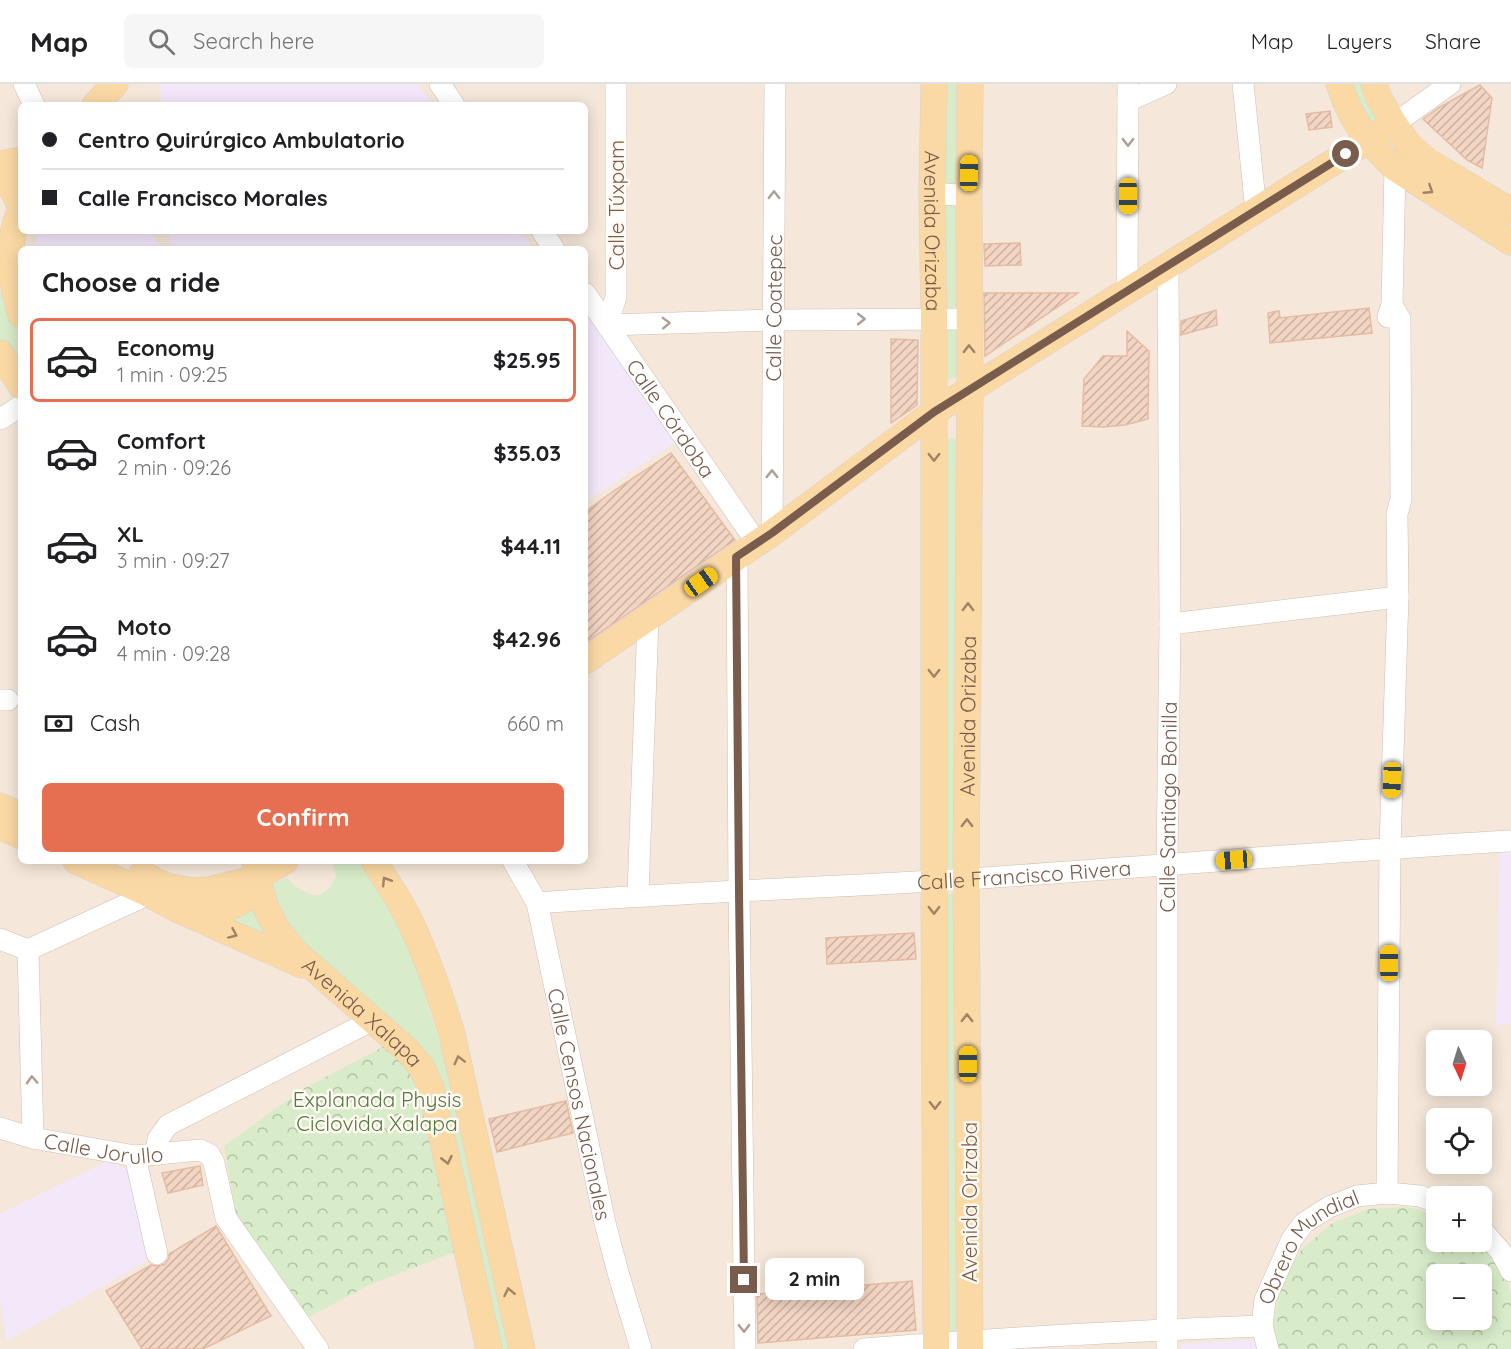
<!DOCTYPE html>
<meta charset="utf-8">
<style>
:root{--surface:#fff;--page:#f6f6f6;--text:#202124;--muted:#757577;--line:#e0e0e0;--accent:#e76f51}
body{margin:0;font-family:Quicksand,sans-serif;background:var(--page);color:var(--text);height:100vh;display:flex;flex-direction:column;font-size:22px;white-space:nowrap}
*{box-sizing:border-box;margin:0}
p{font-size:20px;color:var(--muted)}
.icon{flex:none;width:33px;height:33px;fill:none;stroke:currentColor;stroke-width:2;stroke-linecap:round;stroke-linejoin:round}
.map{position:relative;flex:1;overflow:hidden}
.side{position:absolute;left:18px;top:162px;width:570px;height:618px;display:flex;flex-direction:column;background:var(--surface);border-radius:9px;box-shadow:0 3px 15px #0003}
.side>*{flex:none}
.top-card{position:absolute;left:18px;top:18px;width:570px;height:132px;border-radius:9px;box-shadow:0 3px 15px #0003;display:grid;align-content:center;height:132px;padding:0 24px;background:var(--surface)}
.needle{width:39px;rotate:176deg}
.controls{position:absolute;left:1426px;top:946px;display:grid;gap:12px}
.controls a{display:grid;place-items:center;width:66px;height:66px;border-radius:9px;background:var(--surface);box-shadow:0 3px 15px #0003;font-size:30px}
.end{position:absolute;width:27px;height:27px;margin:-14px;border:8px solid #7a5c4d;background:#fff;box-shadow:0 0 0 3px #fff}
.from{border-radius:50%}
.bubble{position:absolute;height:42px;border-radius:9px;background:var(--surface);box-shadow:0 3px 15px #0003;font-size:20px;font-weight:700;line-height:42px;text-align:center}
.car{position:absolute;width:18px;height:36px;margin:-18px -9px;border-radius:8px;box-shadow:0 0 4px 2px #0007;background:linear-gradient(#f5c518 24%,#345 0 40%,#f5c518 0 76%,#345 0 86%,#f5c518 0)}
.top-card b{display:flex;align-items:center;gap:21px;height:57px;font-size:22px}
.top-card b+b{border-top:2px solid var(--line)}
.top-card i{width:15px;height:15px;background:var(--text)}
ul{padding:0;list-style:none}
li{display:flex;align-items:center;gap:18px;height:84px;margin:0 12px 9px;padding:0 12px;border:3px solid transparent;border-radius:9px}
li div{flex:1}
li b{display:block;font-size:22px}
li em{font-style:normal;font-weight:700}
li.selected{border-color:var(--accent)}
li>.icon{width:54px;height:54px;stroke-width:1.5}
h2{padding:0 24px;font-size:27px;line-height:72px}
.pay{display:flex;align-items:center;gap:15px;height:66px;padding:0 24px;font-size:22px}
.pay p{margin-inline-start:auto}
.cta{display:flex;gap:12px;margin-top:auto;padding:12px 24px}
.cta a{flex:1;height:69px;border-radius:9px;background:var(--accent);color:#fff;font-size:24px;font-weight:700;line-height:69px;text-align:center}
header{display:flex;align-items:center;gap:36px;box-sizing:border-box;height:84px;padding:0 30px;background:var(--surface);border-bottom:2px solid var(--line)}
header strong{font-size:28px}
nav{display:flex;gap:33px;margin-inline-start:auto;font-size:21px}
.search{width:420px;height:54px;background:var(--page);display:flex;align-items:center;gap:15px;box-sizing:border-box;padding:0 21px;border-radius:9px;color:var(--muted);font-size:22px}
.map>svg:first-child{display:block}
.residential{fill:#f5e8da;fill-rule:evenodd}
.education{fill:#f3e8fa}
.grass{fill:#d8ecc9}
.forest{fill:url(#forest-crowns);fill-rule:evenodd}
.building{fill:url(#building-hatch);stroke:#e6bba3;stroke-width:1.5}
.lines{fill:none;stroke-linecap:round;stroke-linejoin:round}
.minor-casing{stroke:#d1beb0;stroke-width:22}
.major-casing{stroke:#dad1cd;stroke-width:27}
.minor{stroke:#fff;stroke-width:21}
.major{stroke:#fbd9a5;stroke-width:26}
.oneway{stroke:#af9d94}
.oneway2{stroke:#a18267}
.route{stroke:#7a5c4d;stroke-width:8}
.labels{text-anchor:middle;dominant-baseline:central;stroke-width:5;stroke-linejoin:round;paint-order:stroke}
.street-label{font-size:21px;fill:#7a5c4d;stroke:#fffaf3}
.park-label{font-size:21px;fill:#537a41;stroke:#fffaf3}
</style>
<header>
<strong>Map</strong>
<div class="search"><svg class="icon" aria-label="search" viewBox="0 0 24 24"><circle cx="10" cy="10" r="6"/><path d="M15 15l6 6"/></svg>Search here</div>
<nav><a>Map</a><a>Layers</a><a>Share</a></nav>
</header>
<div class="map">
<svg width="1511" height="1265" viewBox="0 0 1511 1265">
<defs>
<pattern id="forest-crowns" width="20" height="18" patternUnits="userSpaceOnUse" patternTransform="scale(1.5)"><rect width="20" height="18" fill="#d8ecc9"/><path d="M2 6a3 3 0 1 1 6 0M12 15a3 3 0 1 1 6 0" fill="none" stroke="#b4c2a5"/></pattern>
<pattern id="building-hatch" width="6" height="6" patternUnits="userSpaceOnUse" patternTransform="scale(1.5)"><rect width="6" height="6" fill="#f3d5c3"/><path d="M-1 1l2-2M0 6l6-6M5 7l2-2" fill="none" stroke="#cab0a1"/></pattern>
</defs>
<rect width="100%" height="100%" fill="#fdf6ec"/>
<path class="residential" d="M0,0H1511V1265H0ZM21,21H585V147H21ZM21,165H585V777H21ZM1437,957H1482V1002H1437ZM1437,1035H1482V1080H1437ZM1437,1113H1482V1158H1437ZM1437,1191H1482V1236H1437Z"/>
<path class="education" d="M160,0H418L433,21H161Z
M40,147H150L163,165H32Z
M169,147H520L533,165H170Z
M585,220L678,357L585,418Z
M1511,763V940L1496,941L1500,764Z
M108,1077L133,1088L150,1175L7,1257L0,1217V1130Z
M1259,1255L1261,1265H1181V1260Z"/>
<path class="grass" d="M940,0H959L960,104L940,103Z
M1346,0H1361L1366,16L1379,36L1369,45Z
M946,115L962,116L961,230L943,229Z
M9,205L21,241V293L0,260V209Z
M947,243H967L968,292L948,295Z
M940,355H960L961,784H943Z
M332,777H364L405,847L449,988L494,1158L509,1265H494L434,994L342,904L278,831L270,802L286,794C305,811 322,823 336,792Z
M940,810H960L961,1248L940,1249Z
M250,819L284,873L213,839Z"/>
<path class="forest" d="M398,955L419,980L465,1164L369,1201L301,1237L261,1181L235,1126L224,1062L303,1005Z
M1408,1123L1437,1131V1158H1482L1505,1189L1511,1210V1265H1276L1273,1239L1281,1200L1301,1166L1331,1140L1368,1125ZM1437,1191H1482V1236H1437Z"/>
<path class="building" d="M1480,1L1492,14L1482,84L1467,76L1423,35L1440,23Z
M1330,27L1332,43L1309,46L1306,30Z
M1020,159L1021,181L985,182L984,160Z
M984,209H1078L985,272Z
M1369,224L1372,249L1270,259L1268,229L1279,227L1280,234Z
M1216,226L1217,241L1181,251V237Z
M1127,247L1149,267L1148,335L1125,341L1104,343L1082,342L1084,295L1103,272H1127Z
M891,255L918,256L917,321L891,339Z
M671,369L735,456L585,559V428L612,408Z
M914,849L916,875L827,880L826,854Z
M566,1017L573,1049L497,1068L489,1035Z
M200,1082L203,1101L168,1109L162,1089Z
M216,1142L271,1232L203,1265H142L106,1207L151,1181L159,1182L165,1180L169,1174V1170Z
M912,1197L916,1246L758,1259L757,1210Z"/>
<g class="lines">
<g class="minor-casing">
<g id="minor">
<path d="M24,0L34,21"/>
<path d="M440,0L454,21"/>
<path d="M616,0V213L607,241L773,236L969,235"/>
<path d="M1243,0L1256,127"/>
<path d="M1128,17L1166,0"/>
<path d="M1394,40L1450,0"/>
<path d="M932,109L969,112"/>
<path d="M542,147L554,165"/>
<path d="M1127,207L1128,0"/>
<path id="s1" d="M585,209L757,459"/>
<path d="M1388,233L1392,221L1395,84"/>
<path d="M0,335L21,322"/>
<path id="s2" d="M772,449L775,0"/>
<path d="M737,473L739,807L745,1265"/>
<path d="M1170,540L1398,513"/>
<path d="M0,616H8"/>
<path id="s3" d="M513,777L537,819L605,1139L619,1192L641,1265"/>
<path d="M638,811L648,535"/>
<path id="s4" d="M537,819C681,808 824,804 968,795C1149,783 1330,767 1511,757"/>
<path d="M0,855L28,866L149,810"/>
<path d="M28,866L33,1054"/>
<path id="s5" d="M0,1044L33,1054L135,1072L200,1066L210,1071L214,1079L226,1134L318,1265"/>
<path d="M156,1071L158,1055L168,1041L373,936"/>
<path d="M135,1072L157,1170"/>
<path d="M1387,1109L1390,764L1398,513L1397,430L1401,415L1400,235L1392,221"/>
<path d="M1482,1146L1501,1168L1511,1187"/>
<path d="M864,1265C996,1254 1129,1247 1262,1242"/>
<path id="s6" d="M1167,1265V781L1170,540L1168,181"/>
<path id="s7" d="M1268,1265L1262,1242L1265,1216L1292,1155L1304,1139L1329,1123L1357,1112L1387,1109L1420,1112L1437,1118"/>
</g>
</g>
<g class="major-casing">
<g id="major">
<path id="s8" d="M934,0L932,109L934,234V796L936,1265"/>
<path d="M1339,0C1343,9 1345,18 1350,27C1361,49 1377,67 1395,84L1511,158"/>
<path d="M1374,0L1379,14L1394,40L1409,61L1427,77L1511,127"/>
<path d="M95,21L115,0"/>
<path d="M0,80L21,76"/>
<path d="M0,94C12,102 16,111 21,124"/>
<path d="M21,124C13,144 8,167 11,189C13,203 18,218 21,231"/>
<path d="M0,269L21,302"/>
<path d="M585,577L772,449L934,328L1394,40"/>
<path d="M0,722L21,732"/>
<path d="M0,742L21,752"/>
<path d="M76,777L149,810L179,826L302,881"/>
<path id="s9" d="M255,777L257,794L265,822L278,847L295,868L409,968L422,984L431,1004L489,1265"/>
<path d="M374,777C385,795 398,813 408,833C426,870 440,910 452,950L522,1265"/>
<path d="M142,790L166,802L192,807L209,806L257,794L285,777"/>
<path d="M186,827C206,828 234,827 249,811C253,807 255,800 257,794"/>
<path id="s10" d="M970,1265L966,795L970,305L969,112L970,0"/>
</g>
</g>
<use href="#minor" class="minor"/>
<use href="#major" class="major"/>
</g>
<defs><path id="oneway-chevron" d="M-2-3.5L2.5 0L-2 3.5" fill="none" stroke-width="1.6" stroke-linecap="round" stroke-linejoin="round" transform="scale(1.5)"/></defs>
<g class="oneway">
<use href="#oneway-chevron" transform="translate(1128 58) rotate(90)"/>
<use href="#oneway-chevron" transform="translate(774 111) rotate(-90)"/>
<use href="#oneway-chevron" transform="translate(861 235)"/>
<use href="#oneway-chevron" transform="translate(666 239) rotate(-2)"/>
<use href="#oneway-chevron" transform="translate(772 390) rotate(-90)"/>
<use href="#oneway-chevron" transform="translate(32 996) rotate(-92)"/>
<use href="#oneway-chevron" transform="translate(744 1244) rotate(89)"/>
</g>
<g class="oneway2">
<use href="#oneway-chevron" transform="translate(1429 106) rotate(33)"/>
<use href="#oneway-chevron" transform="translate(969 265) rotate(-91)"/>
<use href="#oneway-chevron" transform="translate(934 373) rotate(90)"/>
<use href="#oneway-chevron" transform="translate(968 523) rotate(-90)"/>
<use href="#oneway-chevron" transform="translate(934 589) rotate(90)"/>
<use href="#oneway-chevron" transform="translate(967 739) rotate(-90)"/>
<use href="#oneway-chevron" transform="translate(386 797) rotate(-122)"/>
<use href="#oneway-chevron" transform="translate(934 826) rotate(90)"/>
<use href="#oneway-chevron" transform="translate(233 850) rotate(24)"/>
<use href="#oneway-chevron" transform="translate(967 934) rotate(-90)"/>
<use href="#oneway-chevron" transform="translate(459 976) rotate(-104)"/>
<use href="#oneway-chevron" transform="translate(935 1021) rotate(90)"/>
<use href="#oneway-chevron" transform="translate(447 1076) rotate(77)"/>
<use href="#oneway-chevron" transform="translate(509 1208) rotate(-102)"/>
</g>
<g class="lines">
<path class="route" d="M744,1196L739,807L736,473L772,449L934,328L1346,70"/>
</g>
<g class="labels">
<g class="street-label">
<text transform="translate(616 121) rotate(-90)">Calle Túxpam</text>
<text stroke="none"><textPath href="#s8" startOffset="147">Avenida Orizaba</textPath></text>
<text stroke="none"><textPath href="#s2" startOffset="225">Calle Coatepec</textPath></text>
<text stroke="none"><textPath href="#s1" startOffset="152">Calle Córdoba</textPath></text>
<text stroke="none"><textPath href="#s10" startOffset="633">Avenida Orizaba</textPath></text>
<text stroke="none"><textPath href="#s6" startOffset="542">Calle Santiago Bonilla</textPath></text>
<text stroke="none"><textPath href="#s4" startOffset="488">Calle Francisco Rivera</textPath></text>
<text stroke="none"><textPath href="#s9" startOffset="192">Avenida Xalapa</textPath></text>
<text stroke="none"><textPath href="#s3" startOffset="254">Calle Censos Nacionales</textPath></text>
<text stroke="none"><textPath href="#s5" startOffset="106">Calle Jorullo</textPath></text>
<text transform="translate(969 1118) rotate(-90)">Avenida Orizaba</text>
<text stroke="none"><textPath href="#s7" startOffset="122">Obrero Mundial</textPath></text>
</g>
<g class="park-label">
<text x="377" y="1015">Explanada Physis<tspan x="377" dy="24">Ciclovida Xalapa</tspan></text>
</g>
</g>
</svg>
<div class="controls">
<a><svg class="needle" viewBox="-14 -14 28 28"><path d="M0-13l5 13h-10z" fill="#e53935"/><path d="M0 13l5-13h-10z" fill="#757577"/></svg></a>
<a><svg class="icon" aria-label="locate" viewBox="0 0 24 24"><circle cx="12" cy="12" r="6"/><path d="M12 2v4M12 18v4M2 12h4M18 12h4"/></svg></a>
<a>+</a>
<a>−</a>
</div>
<i class="end from" style="left:1346px;top:70px"></i>
<i class="end" style="left:744px;top:1196px"></i>
<div class="bubble" style="left:765px;top:1174px;width:99px">2 min</div>
<i class="car" style="left:969px;top:89px;rotate:1deg"></i>
<i class="car" style="left:1128px;top:112px;rotate:180deg"></i>
<i class="car" style="left:701px;top:498px;rotate:55deg"></i>
<i class="car" style="left:1392px;top:696px;rotate:182deg"></i>
<i class="car" style="left:1234px;top:776px;rotate:266deg"></i>
<i class="car" style="left:1389px;top:879px;rotate:0deg"></i>
<i class="car" style="left:968px;top:980px;rotate:0deg"></i>
<div class="top-card">
<b><i class="from"></i>Centro Quirúrgico Ambulatorio</b>
<b><i></i>Calle Francisco Morales</b>
</div>
<section class="side">
<h2>Choose a ride</h2>
<ul>
<li class="selected"><svg class="icon" aria-label="car" viewBox="0 0 24 24"><path d="M5 17H2v-5l4-1 3-4h7l3 4 3 1v5h-3M9 17h6M6 11h13"/><circle cx="7" cy="17" r="2"/><circle cx="17" cy="17" r="2"/></svg><div><b>Economy</b><p>1 min · 09:25</p></div><em>$25.95</em></li>
<li><svg class="icon" aria-label="car" viewBox="0 0 24 24"><path d="M5 17H2v-5l4-1 3-4h7l3 4 3 1v5h-3M9 17h6M6 11h13"/><circle cx="7" cy="17" r="2"/><circle cx="17" cy="17" r="2"/></svg><div><b>Comfort</b><p>2 min · 09:26</p></div><em>$35.03</em></li>
<li><svg class="icon" aria-label="car" viewBox="0 0 24 24"><path d="M5 17H2v-5l4-1 3-4h7l3 4 3 1v5h-3M9 17h6M6 11h13"/><circle cx="7" cy="17" r="2"/><circle cx="17" cy="17" r="2"/></svg><div><b>XL</b><p>3 min · 09:27</p></div><em>$44.11</em></li>
<li><svg class="icon" aria-label="car" viewBox="0 0 24 24"><path d="M5 17H2v-5l4-1 3-4h7l3 4 3 1v5h-3M9 17h6M6 11h13"/><circle cx="7" cy="17" r="2"/><circle cx="17" cy="17" r="2"/></svg><div><b>Moto</b><p>4 min · 09:28</p></div><em>$42.96</em></li>
</ul>
<div class="pay"><svg class="icon" aria-label="cash" viewBox="0 0 24 24"><path d="M3 7h18v10H3z"/><circle cx="12" cy="12" r="2"/></svg>Cash<p>660 m</p></div>
<div class="cta"><a>Confirm</a></div>
</section>
</div>
